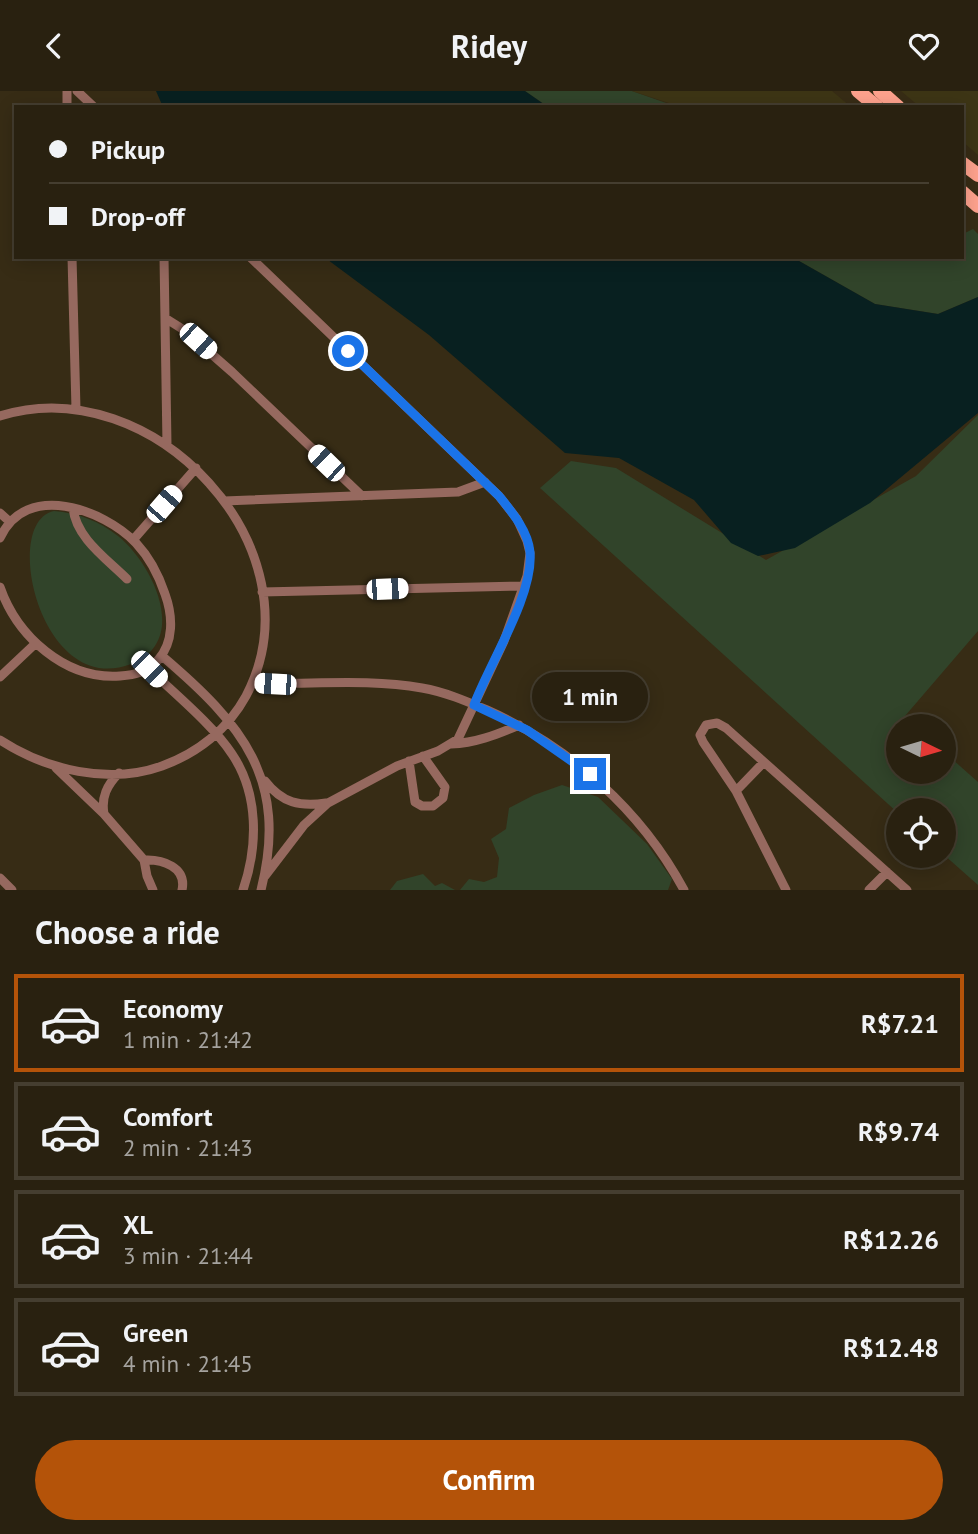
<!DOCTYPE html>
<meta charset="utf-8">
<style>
:root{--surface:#292110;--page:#312919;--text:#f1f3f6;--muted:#a5a39f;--line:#453e30;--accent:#b45309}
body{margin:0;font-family:"PT Sans",sans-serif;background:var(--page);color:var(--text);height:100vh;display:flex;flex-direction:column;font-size:26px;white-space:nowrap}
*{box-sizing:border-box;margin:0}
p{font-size:23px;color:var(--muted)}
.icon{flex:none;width:38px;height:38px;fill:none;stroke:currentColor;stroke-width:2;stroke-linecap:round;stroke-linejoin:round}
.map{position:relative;height:799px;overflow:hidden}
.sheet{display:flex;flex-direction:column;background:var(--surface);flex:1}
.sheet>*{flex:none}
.guide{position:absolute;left:14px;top:14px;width:950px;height:154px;border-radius:0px;box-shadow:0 4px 18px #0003,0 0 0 2px var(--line);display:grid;align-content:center;height:154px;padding:0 35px;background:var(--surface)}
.needle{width:46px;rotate:95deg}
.fabs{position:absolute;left:886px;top:623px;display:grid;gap:14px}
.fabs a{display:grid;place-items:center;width:70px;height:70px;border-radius:50%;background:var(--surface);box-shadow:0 4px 18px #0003,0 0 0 2px var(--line);font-size:35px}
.end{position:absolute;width:32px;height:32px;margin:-16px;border:9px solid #1a73e8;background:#fff;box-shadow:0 0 0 4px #fff}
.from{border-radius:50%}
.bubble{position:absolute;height:49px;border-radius:24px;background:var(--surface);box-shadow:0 4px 18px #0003,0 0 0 2px var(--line);font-size:23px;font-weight:600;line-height:49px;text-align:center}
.car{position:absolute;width:21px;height:42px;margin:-21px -10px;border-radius:9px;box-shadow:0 0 5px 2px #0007;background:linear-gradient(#fff 24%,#345 0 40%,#fff 0 76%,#345 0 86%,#fff 0)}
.guide b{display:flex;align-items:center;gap:24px;height:66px;font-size:26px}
.guide b+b{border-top:2px solid var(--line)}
.guide i{width:18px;height:18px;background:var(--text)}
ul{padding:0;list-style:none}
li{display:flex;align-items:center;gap:21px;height:98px;margin:0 14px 10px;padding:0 21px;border:4px solid var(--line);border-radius:0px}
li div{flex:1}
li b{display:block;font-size:26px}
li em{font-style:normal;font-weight:600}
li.active{border-color:var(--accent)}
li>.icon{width:63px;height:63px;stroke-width:1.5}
h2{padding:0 35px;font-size:32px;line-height:84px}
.primary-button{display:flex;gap:14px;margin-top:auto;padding:14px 35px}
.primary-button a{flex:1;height:80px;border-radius:42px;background:var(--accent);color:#fff;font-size:28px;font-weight:600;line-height:80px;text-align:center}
header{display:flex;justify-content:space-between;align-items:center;height:91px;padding:0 35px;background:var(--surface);font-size:32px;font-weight:600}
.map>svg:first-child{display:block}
.green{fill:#31442a}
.sand{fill:#3d3515}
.water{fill:#082020}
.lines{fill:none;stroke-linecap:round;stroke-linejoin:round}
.minor{stroke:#96695f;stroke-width:9}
.primary{stroke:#fea28d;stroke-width:14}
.route{stroke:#1a73e8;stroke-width:9}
</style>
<header><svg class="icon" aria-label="back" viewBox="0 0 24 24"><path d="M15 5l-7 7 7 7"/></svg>Ridey<svg class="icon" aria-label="heart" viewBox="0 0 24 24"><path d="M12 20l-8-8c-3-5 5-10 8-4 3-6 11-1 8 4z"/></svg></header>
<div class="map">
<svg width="978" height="799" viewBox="0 0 978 799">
<rect width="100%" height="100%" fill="#372c15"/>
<path class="green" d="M525,0H632L669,13L672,16H548Z
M973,138L978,143V206L938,223L875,213L792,166H962L963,143Z
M978,324V540L905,625L916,635H898V681H943V660L978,691V794L943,763V719H898V722L540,397L571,370L616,377L766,469L916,385Z
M54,420C78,422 99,430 118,445C152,472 191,550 131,573C41,608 0,431 54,420Z
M562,694L598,706L647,753L672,788L668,799H460L469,788L484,791L497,786L499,767L491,748L506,738L509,717L534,704Z
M423,783L435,795L442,792L455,799H390L397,790Z"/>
<path class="sand" d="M632,0H832L851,16H672L669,12Z
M901,0H978V64L963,51L962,16H920Z"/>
<path class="water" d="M156,0H525L548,16H163Z
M324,166H792L875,213L938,223L978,206V322L870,412L795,457L758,465L731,452L694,409L619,367L565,362L429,244Z"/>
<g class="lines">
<path class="minor" d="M67,0V16
M77,0L94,16
M72,166L76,318
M164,166L167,354
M250,166L499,405L517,428L527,450L530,462L527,485L504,550L458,648L438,660L397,675L328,712L304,734L265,785
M165,227L184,239L232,281L362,405
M0,325C152,277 323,458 246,605C228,638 198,662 162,675C109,694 46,679 0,649
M224,410L458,401L485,391
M73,417C76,447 107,468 127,488
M0,422L10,431
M0,447C26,390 103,418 136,452C150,467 159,485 165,503C173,525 174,551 158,569C148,581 135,584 120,585C65,589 17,545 0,496
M133,449L196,377
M262,501L524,495
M162,565C242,633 289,688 261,799
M149,578C174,602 214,635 232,663C259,703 258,755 243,799
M0,586L36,552
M252,592C309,594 366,587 422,597C445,601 466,610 487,619C570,656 641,719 684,799
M451,653C475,652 496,644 519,634
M409,670L415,711L422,715H433L443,707L445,696L423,665
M56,677L104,723L144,769L147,785L153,799
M265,690C282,712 300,716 326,712
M736,700L763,672
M104,723C101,706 107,694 119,682
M144,769C162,768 187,776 182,799
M0,787L12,799
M786,799L736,700L703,651L700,644L706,634L717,632L726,637L907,799
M869,799L887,781"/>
<path class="primary" d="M858,0L877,16
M880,0L898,16
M962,72L978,84
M962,101L978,115"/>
</g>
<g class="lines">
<path class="route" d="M348,260L499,405C512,421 528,440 530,461C534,504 489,573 474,614L527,639L590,683"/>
</g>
</svg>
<div class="fabs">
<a><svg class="needle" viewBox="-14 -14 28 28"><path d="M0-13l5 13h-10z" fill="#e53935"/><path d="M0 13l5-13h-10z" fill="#a5a39f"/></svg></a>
<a><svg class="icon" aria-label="locate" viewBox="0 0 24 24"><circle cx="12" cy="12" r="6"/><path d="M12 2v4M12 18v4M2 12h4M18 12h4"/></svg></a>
</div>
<i class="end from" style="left:348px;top:260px"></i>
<i class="end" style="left:590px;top:683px"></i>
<div class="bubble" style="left:532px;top:581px;width:116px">1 min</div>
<i class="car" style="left:198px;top:250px;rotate:132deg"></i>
<i class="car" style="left:326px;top:372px;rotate:314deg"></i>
<i class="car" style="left:164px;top:413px;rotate:41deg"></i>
<i class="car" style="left:387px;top:498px;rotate:88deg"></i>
<i class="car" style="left:149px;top:578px;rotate:135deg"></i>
<i class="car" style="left:275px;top:593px;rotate:273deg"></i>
<div class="guide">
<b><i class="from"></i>Pickup</b>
<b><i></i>Drop-off</b>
</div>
</div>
<section class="sheet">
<h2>Choose a ride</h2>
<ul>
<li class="active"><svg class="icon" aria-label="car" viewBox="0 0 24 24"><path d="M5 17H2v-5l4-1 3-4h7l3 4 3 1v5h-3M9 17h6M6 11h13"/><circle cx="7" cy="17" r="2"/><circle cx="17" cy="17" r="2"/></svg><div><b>Economy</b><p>1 min · 21:42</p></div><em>R$7.21</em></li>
<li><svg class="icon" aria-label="car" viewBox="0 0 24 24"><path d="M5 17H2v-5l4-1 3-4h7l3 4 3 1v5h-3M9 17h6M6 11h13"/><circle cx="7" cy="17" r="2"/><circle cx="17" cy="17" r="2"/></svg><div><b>Comfort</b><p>2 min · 21:43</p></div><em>R$9.74</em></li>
<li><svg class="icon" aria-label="car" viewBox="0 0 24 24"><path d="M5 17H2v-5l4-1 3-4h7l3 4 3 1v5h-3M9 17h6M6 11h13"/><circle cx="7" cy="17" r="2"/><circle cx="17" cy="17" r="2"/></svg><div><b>XL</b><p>3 min · 21:44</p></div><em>R$12.26</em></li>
<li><svg class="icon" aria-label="car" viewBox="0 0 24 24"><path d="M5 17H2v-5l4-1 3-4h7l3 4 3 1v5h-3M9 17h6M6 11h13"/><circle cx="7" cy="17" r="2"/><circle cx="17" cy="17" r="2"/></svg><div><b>Green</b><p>4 min · 21:45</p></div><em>R$12.48</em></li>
</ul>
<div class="primary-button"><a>Confirm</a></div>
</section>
